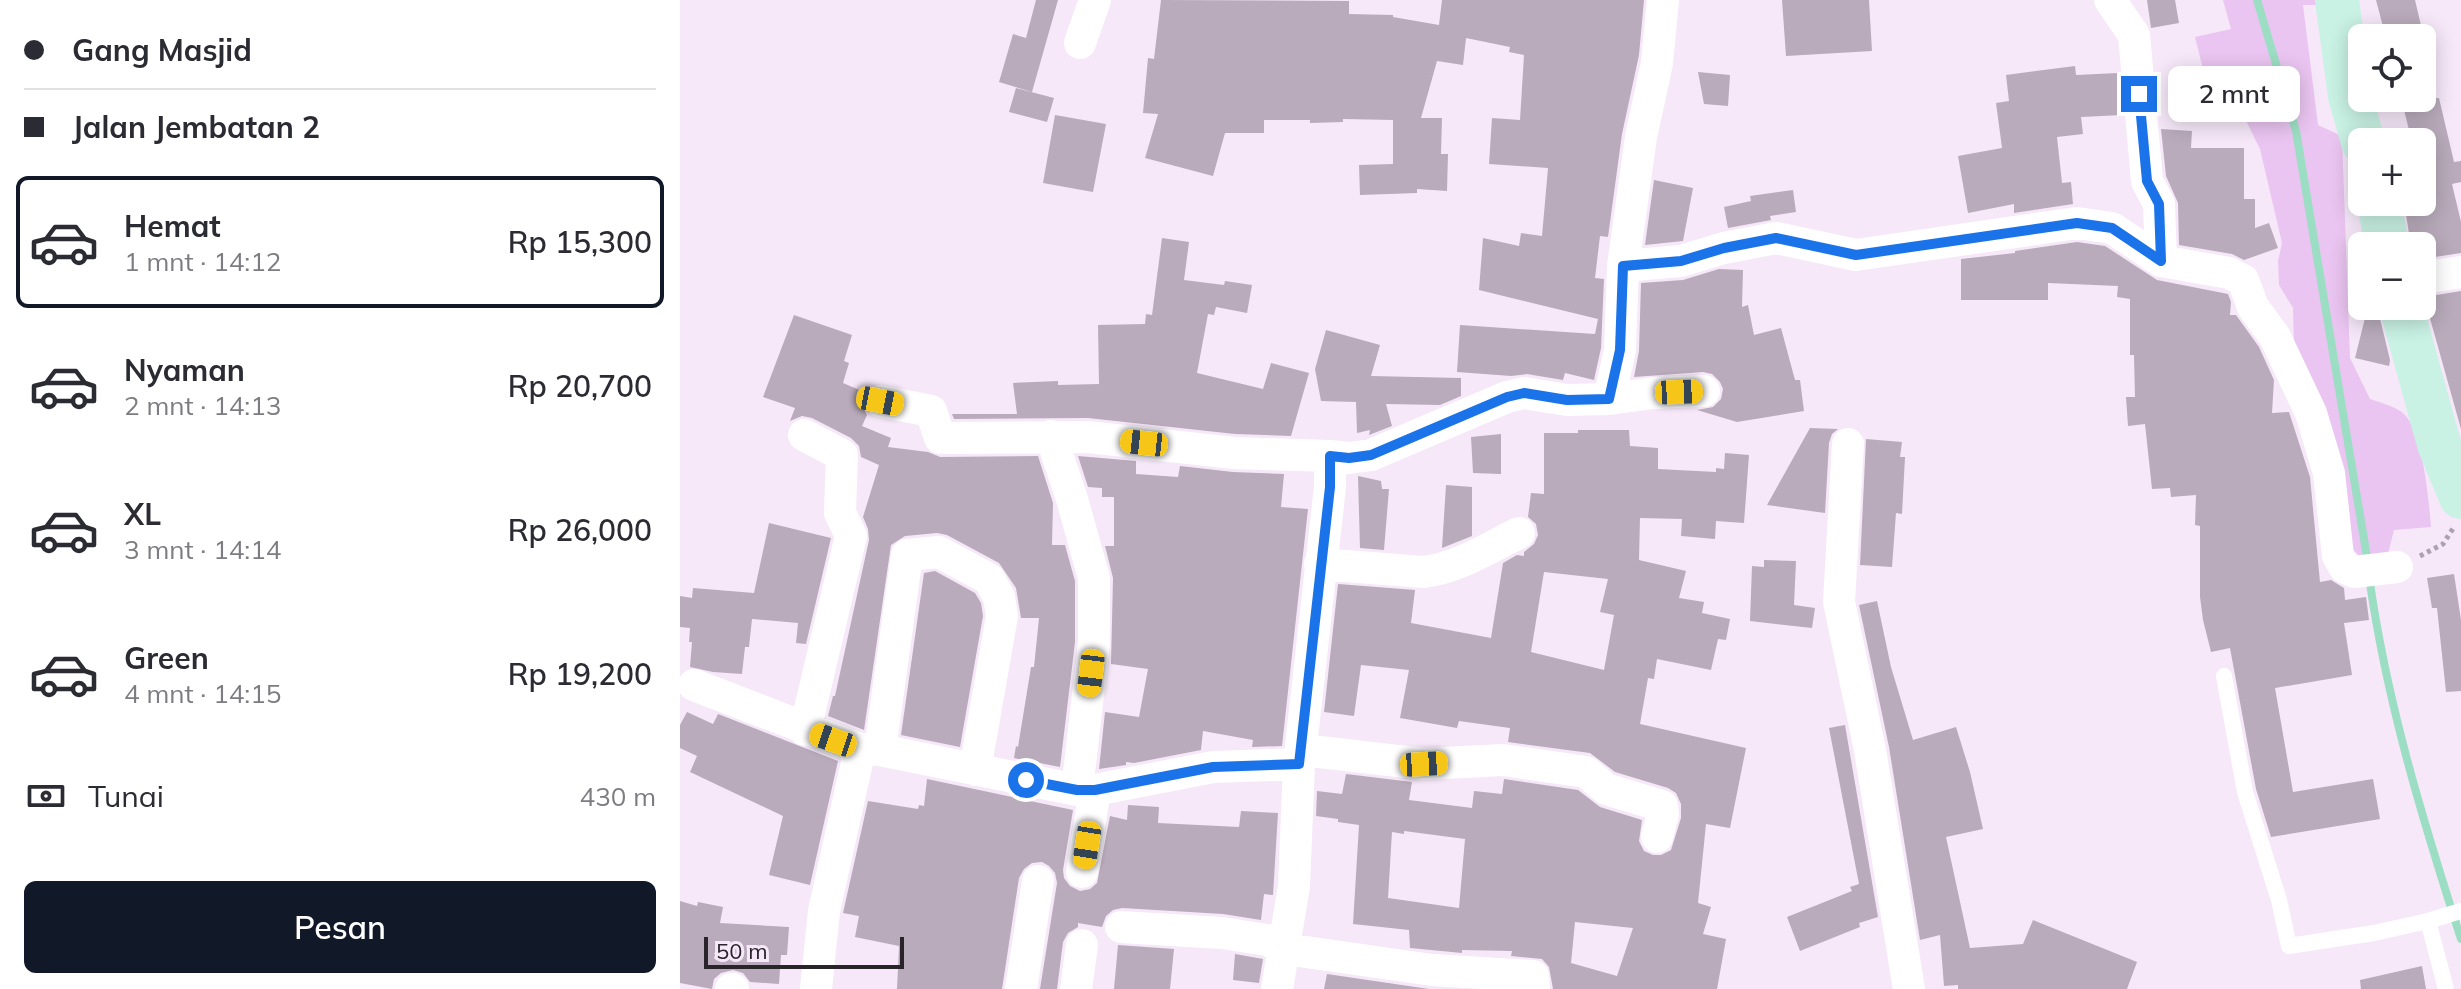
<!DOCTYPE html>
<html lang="id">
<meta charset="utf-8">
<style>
:root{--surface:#fff;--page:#f7f7f7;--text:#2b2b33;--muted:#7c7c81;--line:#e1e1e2;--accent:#111827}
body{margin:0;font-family:Mulish,sans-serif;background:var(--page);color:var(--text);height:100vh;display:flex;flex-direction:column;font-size:30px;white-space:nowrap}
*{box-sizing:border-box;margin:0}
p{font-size:26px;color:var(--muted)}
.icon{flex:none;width:44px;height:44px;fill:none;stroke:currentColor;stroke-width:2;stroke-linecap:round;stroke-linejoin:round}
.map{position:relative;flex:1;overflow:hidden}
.side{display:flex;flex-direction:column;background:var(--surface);width:680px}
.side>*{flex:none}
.hud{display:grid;align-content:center;height:176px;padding:0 24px;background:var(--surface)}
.buttons{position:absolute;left:1668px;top:24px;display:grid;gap:16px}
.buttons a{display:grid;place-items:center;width:88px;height:88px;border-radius:12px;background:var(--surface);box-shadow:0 4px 20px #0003;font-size:40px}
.scale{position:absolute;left:24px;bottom:20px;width:200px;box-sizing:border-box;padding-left:8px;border:4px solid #29232a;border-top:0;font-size:22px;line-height:28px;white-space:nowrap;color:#29232a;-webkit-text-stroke:6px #f6e8f9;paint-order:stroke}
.end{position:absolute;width:36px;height:36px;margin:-18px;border:10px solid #1a73e8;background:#fff;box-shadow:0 0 0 4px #fff}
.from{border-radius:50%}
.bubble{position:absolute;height:56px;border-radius:12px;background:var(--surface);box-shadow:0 4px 20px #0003;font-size:26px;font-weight:600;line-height:56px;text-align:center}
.car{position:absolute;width:24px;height:48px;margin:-24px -12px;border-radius:10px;box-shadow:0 0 6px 2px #0007;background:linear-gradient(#f5c518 24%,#345 0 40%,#f5c518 0 76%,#345 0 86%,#f5c518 0)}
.hud b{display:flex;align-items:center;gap:28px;height:76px;font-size:30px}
.hud b+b{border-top:2px solid var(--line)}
.hud i{width:20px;height:20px;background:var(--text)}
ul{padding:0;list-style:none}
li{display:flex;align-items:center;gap:24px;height:132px;margin:0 16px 12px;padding:0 8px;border:4px solid transparent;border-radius:12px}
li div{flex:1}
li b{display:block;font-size:30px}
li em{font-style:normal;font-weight:600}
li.active{border-color:var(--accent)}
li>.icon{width:72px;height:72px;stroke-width:1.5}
.pay{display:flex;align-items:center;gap:20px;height:88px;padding:0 24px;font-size:30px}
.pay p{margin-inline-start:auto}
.primary-button{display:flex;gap:16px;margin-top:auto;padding:16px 24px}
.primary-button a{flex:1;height:92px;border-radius:12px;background:var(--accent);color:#fff;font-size:32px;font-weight:600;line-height:92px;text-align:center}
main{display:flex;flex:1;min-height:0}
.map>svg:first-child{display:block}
.green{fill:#eac5f1}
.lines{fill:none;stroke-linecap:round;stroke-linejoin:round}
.stream{stroke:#9cdec3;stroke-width:8}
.building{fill:#b9abbb;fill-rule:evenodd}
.path{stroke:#aca1ae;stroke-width:5;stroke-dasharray:4 4;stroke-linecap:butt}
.lane{stroke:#fff;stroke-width:16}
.street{stroke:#fff;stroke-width:32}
.secondary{stroke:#c9f2e4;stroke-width:44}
.route{stroke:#1a73e8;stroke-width:10}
</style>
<main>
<section class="side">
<div class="hud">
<b><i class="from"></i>Gang Masjid</b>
<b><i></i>Jalan Jembatan 2</b>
</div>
<ul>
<li class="active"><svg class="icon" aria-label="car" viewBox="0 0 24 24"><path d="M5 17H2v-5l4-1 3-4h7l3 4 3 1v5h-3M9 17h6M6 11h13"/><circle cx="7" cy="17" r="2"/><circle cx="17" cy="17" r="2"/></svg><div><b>Hemat</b><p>1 mnt · 14:12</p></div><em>Rp 15,300</em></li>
<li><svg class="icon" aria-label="car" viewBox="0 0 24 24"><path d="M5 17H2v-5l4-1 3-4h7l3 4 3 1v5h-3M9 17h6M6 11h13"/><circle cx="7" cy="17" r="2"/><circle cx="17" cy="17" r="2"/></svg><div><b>Nyaman</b><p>2 mnt · 14:13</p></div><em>Rp 20,700</em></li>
<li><svg class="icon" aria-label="car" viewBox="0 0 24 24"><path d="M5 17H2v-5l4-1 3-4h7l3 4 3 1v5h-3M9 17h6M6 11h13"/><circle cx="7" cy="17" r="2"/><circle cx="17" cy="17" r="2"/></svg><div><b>XL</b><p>3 mnt · 14:14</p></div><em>Rp 26,000</em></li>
<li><svg class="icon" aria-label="car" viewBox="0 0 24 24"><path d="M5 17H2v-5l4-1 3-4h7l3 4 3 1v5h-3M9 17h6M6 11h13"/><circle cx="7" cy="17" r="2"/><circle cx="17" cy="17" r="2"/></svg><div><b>Green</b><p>4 mnt · 14:15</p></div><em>Rp 19,200</em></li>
</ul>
<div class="pay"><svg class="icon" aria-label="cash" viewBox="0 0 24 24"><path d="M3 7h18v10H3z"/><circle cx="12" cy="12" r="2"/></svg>Tunai<p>430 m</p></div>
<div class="primary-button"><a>Pesan</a></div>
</section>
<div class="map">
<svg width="1781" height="989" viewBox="0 0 1781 989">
<rect width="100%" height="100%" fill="#f6e8f9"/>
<path class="green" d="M1543,0H1643L1645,5H1623L1638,125L1662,136L1670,358L1690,399C1701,403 1718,407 1725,415C1743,434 1749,501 1751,527L1714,530L1708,554L1682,559L1661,537L1614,345L1613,308L1599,285L1598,261L1602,243L1580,149L1553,94L1523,69L1515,37L1551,29Z"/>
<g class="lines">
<path class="stream" d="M1577,0L1616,131L1688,563
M1689,576C1706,700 1743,821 1781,939"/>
</g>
<path class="building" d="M356,0H378L352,92L319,82L333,34L346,38Z
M481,0L669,1V14L713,15V17L759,25L762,0H964L959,55L942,134L928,237L920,236L915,278L924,279L921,348L914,380L885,373L883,380L847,374L831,376L777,372L780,325L915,334L918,319L799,290L803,238L839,246L841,233L862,236L868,168L809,164L812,118L840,120L844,55L829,52L830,47L786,38L783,65L757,61L741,118H762L761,154H768L767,191L737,189V193L680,195L679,165L713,164V120L663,119V122L630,123V120H584V133H545L533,176L465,158L478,114L463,113L468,58L474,59Z
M1102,0H1189L1192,51L1106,56Z
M1467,0H1495L1499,23L1471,28Z
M1696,0H1735L1744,38H1706Z
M1395,66L1396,75L1438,73L1442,115L1401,117L1403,134L1377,137L1382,183L1391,182L1393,204L1334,213V204L1288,213L1278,156L1322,148L1316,103L1329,101L1326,75Z
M1018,72L1050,75L1048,106L1024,104Z
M336,88L374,98L367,122L329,112Z
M1721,98H1759L1774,162L1781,161V182L1772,184L1781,222V253L1742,259V246H1731L1724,202H1742V142H1732Z
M375,115L426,124L413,192L363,183Z
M1481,129L1512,131L1511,148H1564V199H1575V228L1589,223L1598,248L1564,260L1552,254L1499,245L1498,203L1486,176Z
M974,180L1013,188L1003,241L965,245Z
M1113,190L1116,212L1090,216L1091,220L1048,228L1044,207L1071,201L1070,196Z
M482,238L509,242L504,280L544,285L545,281L572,285L567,313L536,307L534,315L528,314L517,373L583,389L591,363L629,373L611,436L555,434L408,418L274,419L272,414H337L333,383L378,381V385L419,384L418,325L465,324L466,314L472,315Z
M1397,242L1425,246L1477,280L1548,294L1551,302L1550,315H1556L1579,347L1594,380L1592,413L1609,412L1630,477L1640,582L1651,580L1664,588L1665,600L1686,597L1689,620L1664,623L1672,675L1595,688L1613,792L1693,779L1700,819L1591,837L1576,789L1550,648L1531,652L1523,620L1520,597V526L1515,525L1516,495L1491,497L1490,488L1472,489L1465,424L1448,426L1446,397H1455L1454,355H1450V299L1437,297L1438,286L1368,283V300H1281V259L1335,253V251Z
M1039,269L1063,270L1062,307L1068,305L1074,335L1101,328L1115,380H1120L1124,411L1057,422L1017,410L1033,407L1041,399L1043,389L1040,382L1032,374L1023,372L954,377L959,351L961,283L1003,280Z
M1781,291V429L1744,297Z
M1688,306H1697L1710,360L1709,366L1675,358Z
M114,315L172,335L164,361L169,363L163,383L184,392L182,406L187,415L182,426L211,438L208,447L248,452L260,457L358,456L373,503L372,545H385L395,581V642L380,767L334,758L336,746L338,747L351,667H354L359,618H341L336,588L319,563L267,535L257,533L225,536L211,545L184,730L148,716L153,696H155L189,540L188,529L183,517L199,465L181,457L179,446L171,438L132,418L122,416L110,421L115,408L83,397Z
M646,330L700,345L691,376L781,378V396L760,405L706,404L712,426L689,435L690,430L677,433L676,402L641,401L635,369Z
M1130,428L1158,429L1152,434L1149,443L1145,513L1087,505Z
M898,430H949L950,446L978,448V469L1036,472V468L1044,469L1045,453L1069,455L1064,523L1036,521L1035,539L1001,536L1002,519L960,518L959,560L1006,571L999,598L1024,602L1022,613L1050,619L1046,640L1038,639L1031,670L977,659L974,679L968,678L960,724L1066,748L1050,828L1026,824L1018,903L1031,907L1023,934L1046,939L1037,989H873L869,967L862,959L831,956L832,951L782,950V953L730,948L729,930L673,924L679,825L658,822V819L636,816L637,791L662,794L666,774L732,782L729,800L792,808L794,791L822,794L824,779L898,790L920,807L962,820L959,841L964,851L973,855H981L991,850L1001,818V804L996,793L988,788L935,772L910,753L828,742L830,728L779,721L777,728L720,718L729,670L681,665L674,716L644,712L658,584L735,590L731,623L811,638L823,563L837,555L844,556V552L854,544L858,535L856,524L848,517L851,493L864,494V433H898ZM864,572L928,579L920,612L934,615L924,670L851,652ZM724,831L785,839L779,908L708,898L712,832L724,834ZM895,922L953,928L937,976L891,963Z
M821,434V474L793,473L791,437Z
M1186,439L1222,442L1220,457H1225L1222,514L1216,513L1212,567L1180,565Z
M398,456L456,461V474L498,477L500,466L553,472L604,474L601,507L628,509L602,746L572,747L573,740L523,731L521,750L454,763L446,762V765L419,769L425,712L459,717L468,669L431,664L433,578L425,546H434V497H422V488L408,487Z
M678,476L701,481L702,489H709L704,550L680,548Z
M766,485L792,487V536L762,548Z
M89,523L151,538L126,644L116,643L118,623L72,619L69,647H65L62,674L33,672L10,667L12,642H9L10,628L0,627V596L12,598L13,588L74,593Z
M1084,560L1116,561L1114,605L1135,608L1132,628L1070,621L1072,566L1084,567Z
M255,571L295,593L301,603L303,616L280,747L221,735L244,573Z
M1774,574L1781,620V691L1766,692L1757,608H1752L1747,578Z
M1197,601L1211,667L1233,740L1276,727L1290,772L1303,829L1266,837L1290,948L1343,944L1353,920L1457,962L1447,989H1278V985L1264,986L1260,935L1240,940L1209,747L1179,605Z
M7,712L33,724L38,714L158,761L130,885L89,875L103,816L10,772L17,756L0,748V725Z
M1165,725L1198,917L1179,923L1180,927L1120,951L1107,917L1172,891L1170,887L1179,884L1149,728Z
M247,779L393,810L383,870L384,878L390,886L400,891L410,889L417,883L430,816L447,820L448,805L479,807L478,823L559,827L561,811L598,813L593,895L584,894L581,920L543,914L442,908L433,910L426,916L422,927L398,923V927L388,933L383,942L377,989H360L377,883L375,873L369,866L362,862L352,863L344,869L339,878L322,989H217L219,946L175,937L179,916L163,913L188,801L238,809L239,805L244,806Z
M0,901L17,906L18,902L43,907L40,923L109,927L107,955H101L99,984L70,982L63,973L53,970L41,973L34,979L32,989L0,983Z
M438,945L494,949L490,989H434Z
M555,954L583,959L579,983L553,980Z
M1742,966L1746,989H1681L1680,980Z
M647,974L749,989H751H644Z"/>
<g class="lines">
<path class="path" d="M1740,556L1763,544L1774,527"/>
<path class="lane" d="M1544,676L1565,792L1599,900L1609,946L1694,933L1748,921L1766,989
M1748,921L1781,911"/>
<path class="street" d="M1430,0L1454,35L1467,181L1479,204L1481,261
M400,43L415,0
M943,266L1001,261L1044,248L1096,238L1176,255L1397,223L1432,228L1481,261L1549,273L1563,280L1573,307L1595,337L1631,413L1649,473L1658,556L1665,568L1674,572L1717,567
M1742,278L1781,272
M929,399L974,393L1024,391
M200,401L251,411L260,438L408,437L554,453L650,456
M124,435L162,455L160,513L171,536L125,730
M371,436L392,499L414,578V643L397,790
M1168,444L1159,602L1190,750L1229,989
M640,564L743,572C778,568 808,548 839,533
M14,685L180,749L200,750L397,790H415L533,767L619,764
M200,750L227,555L259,552L309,579L319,597L322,616L295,770
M622,750L744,764L823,760L906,772L926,789L982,806L983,814L977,837
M402,872L415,790
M441,927L542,933L587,940L605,949L752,970L853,976L854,989
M51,989H53
M136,989L144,911L180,749
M341,989L358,881
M396,989L402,945
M597,989L614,886L619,764L650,487V456L669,458L691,455L827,397L844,393L887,400L929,399L940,350L943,266L961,137L977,63L983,0"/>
<path class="secondary" d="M1657,0L1670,96L1683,142
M1699,202L1707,246
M1721,306L1759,444L1781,497"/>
</g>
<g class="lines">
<path class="route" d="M346,780L397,790H415L533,767L619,764L650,487V456L669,458L691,455L827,397L844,393L887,400L929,399L940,350L943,266L1001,261L1044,248L1096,238L1176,255L1397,223L1432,228L1481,261L1479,204L1467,181L1459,94"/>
</g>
</svg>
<div class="buttons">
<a><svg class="icon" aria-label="locate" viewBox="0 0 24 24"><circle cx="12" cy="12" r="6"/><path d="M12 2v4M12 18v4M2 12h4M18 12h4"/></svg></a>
<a>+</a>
<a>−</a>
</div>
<div class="scale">50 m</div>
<i class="end from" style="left:346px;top:780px"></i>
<i class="end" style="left:1459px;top:94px"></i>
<div class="bubble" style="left:1488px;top:66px;width:132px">2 mnt</div>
<i class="car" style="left:999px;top:392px;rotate:88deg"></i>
<i class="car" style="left:200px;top:401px;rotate:101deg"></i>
<i class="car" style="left:464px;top:443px;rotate:276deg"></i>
<i class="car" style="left:411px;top:673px;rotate:187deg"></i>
<i class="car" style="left:153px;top:740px;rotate:289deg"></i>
<i class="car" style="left:744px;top:764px;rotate:87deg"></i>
<i class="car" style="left:407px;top:845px;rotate:189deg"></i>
</div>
</main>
